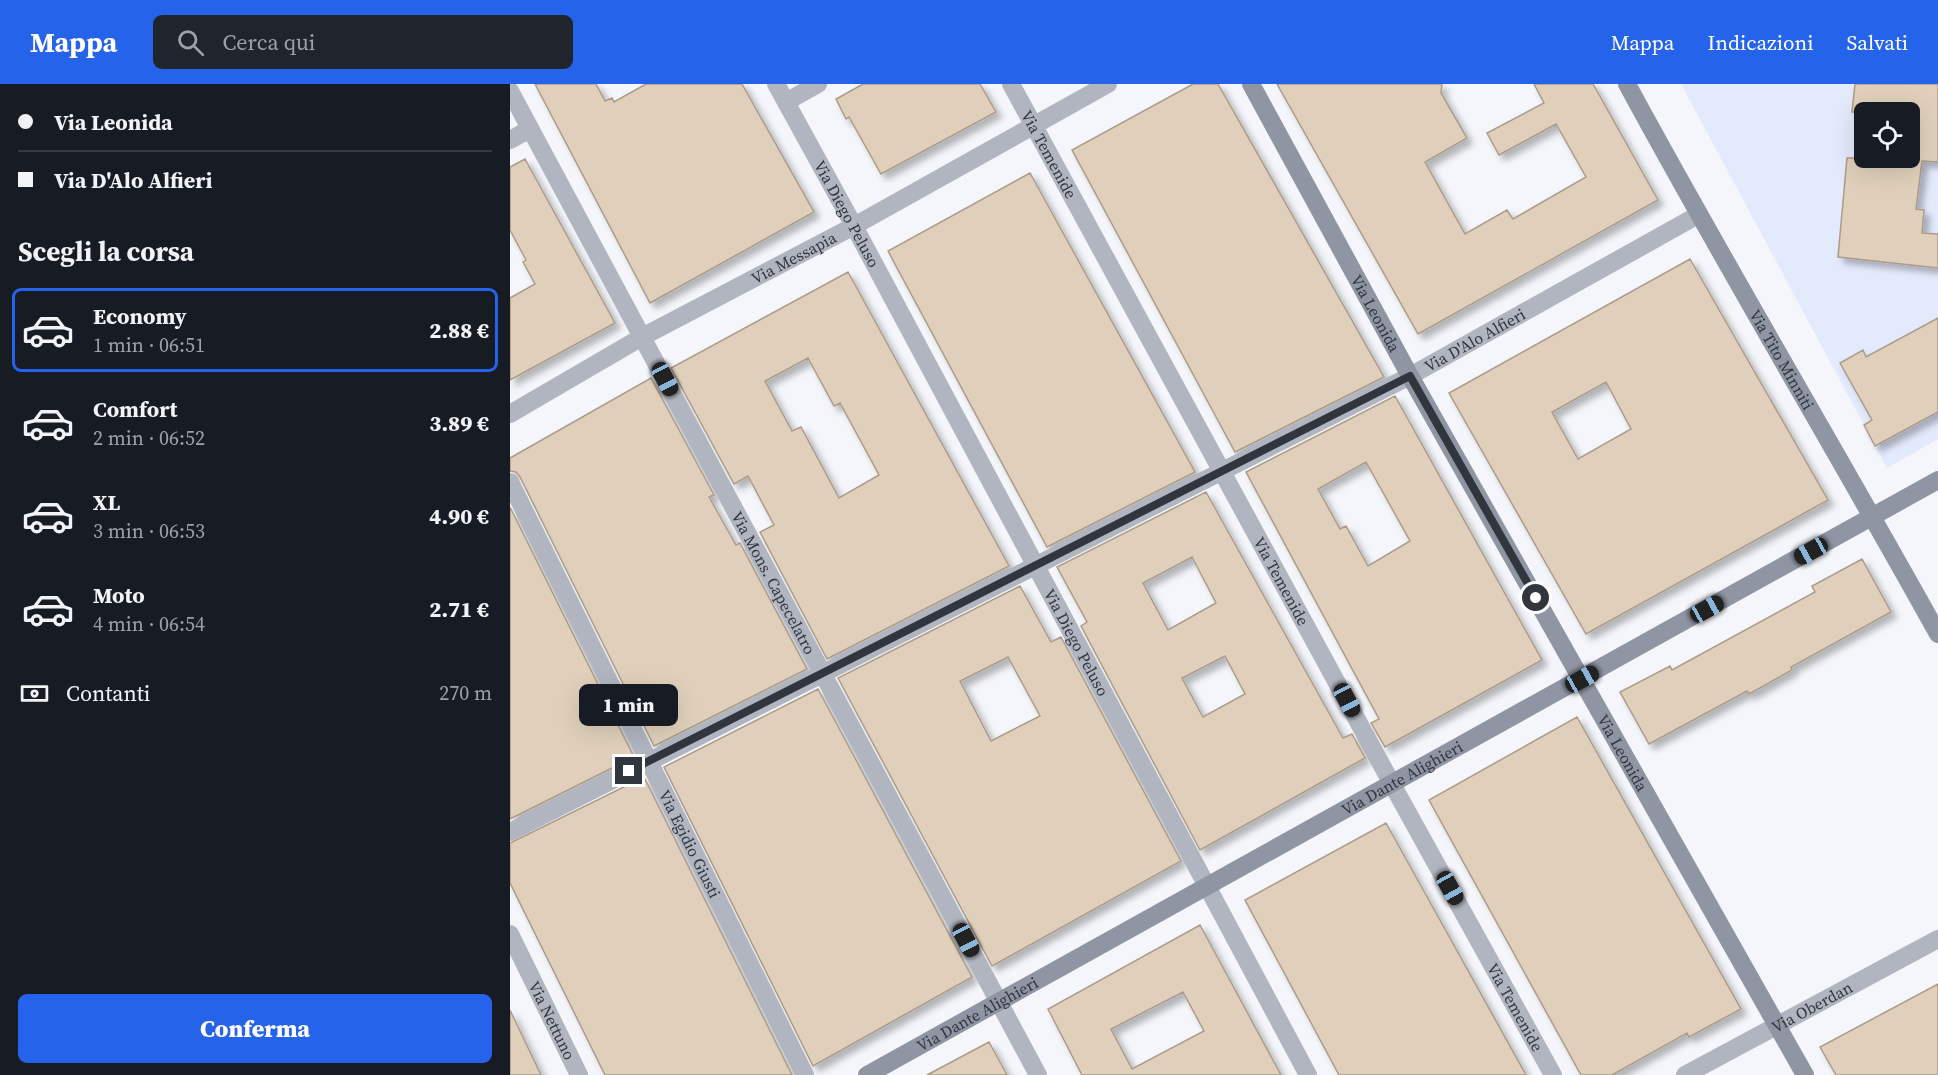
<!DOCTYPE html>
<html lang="it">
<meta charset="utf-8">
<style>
:root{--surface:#171b24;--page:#20242c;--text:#f1f3f6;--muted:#9ea1a6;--line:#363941;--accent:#2563eb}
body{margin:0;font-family:"Source Serif 4",serif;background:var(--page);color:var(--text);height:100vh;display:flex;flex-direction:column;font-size:22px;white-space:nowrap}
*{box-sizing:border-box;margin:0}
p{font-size:20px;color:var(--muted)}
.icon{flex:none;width:33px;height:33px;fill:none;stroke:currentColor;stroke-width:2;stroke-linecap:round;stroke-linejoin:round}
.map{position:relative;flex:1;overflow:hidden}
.sheet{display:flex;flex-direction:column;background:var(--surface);width:510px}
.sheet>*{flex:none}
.guide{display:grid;align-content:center;height:132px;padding:0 18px;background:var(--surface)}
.fabs{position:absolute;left:1344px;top:18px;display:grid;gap:12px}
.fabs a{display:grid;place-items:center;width:66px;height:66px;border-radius:9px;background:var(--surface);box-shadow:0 6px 24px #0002;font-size:30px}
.end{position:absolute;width:27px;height:27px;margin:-14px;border:8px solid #31353e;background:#fff;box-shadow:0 0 0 3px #fff}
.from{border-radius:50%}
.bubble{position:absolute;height:42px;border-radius:9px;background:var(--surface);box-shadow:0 6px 24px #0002;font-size:20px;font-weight:800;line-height:42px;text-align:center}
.car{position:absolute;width:18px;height:36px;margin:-18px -9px;border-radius:8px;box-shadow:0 0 4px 2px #0007;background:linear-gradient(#222 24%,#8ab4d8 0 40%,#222 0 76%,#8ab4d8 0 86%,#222 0)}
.guide b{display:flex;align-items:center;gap:21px;height:57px;font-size:22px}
.guide b+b{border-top:2px solid var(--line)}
.guide i{width:15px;height:15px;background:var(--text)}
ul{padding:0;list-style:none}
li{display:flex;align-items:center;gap:18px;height:84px;margin:0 12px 9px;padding:0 6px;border:3px solid transparent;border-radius:9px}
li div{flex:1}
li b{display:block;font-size:22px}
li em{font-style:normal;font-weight:800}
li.on{border-color:var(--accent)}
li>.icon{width:54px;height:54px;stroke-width:1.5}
h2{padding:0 18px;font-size:27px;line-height:72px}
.pay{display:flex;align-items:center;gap:15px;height:66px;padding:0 18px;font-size:22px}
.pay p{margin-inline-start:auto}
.cta{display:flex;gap:12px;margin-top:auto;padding:12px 18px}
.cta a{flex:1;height:69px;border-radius:9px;background:var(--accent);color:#fff;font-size:24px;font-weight:800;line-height:69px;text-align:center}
header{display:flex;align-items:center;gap:36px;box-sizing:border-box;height:84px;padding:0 30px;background:var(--accent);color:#fff}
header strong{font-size:28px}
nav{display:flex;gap:33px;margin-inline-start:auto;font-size:21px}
.search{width:420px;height:54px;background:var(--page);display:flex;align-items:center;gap:15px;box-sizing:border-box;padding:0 21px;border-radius:9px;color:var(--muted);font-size:22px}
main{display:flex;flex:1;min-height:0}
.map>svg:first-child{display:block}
.built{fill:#e3eafc;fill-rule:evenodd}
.building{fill:#e0d0bb;stroke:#ab9b88;stroke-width:1.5;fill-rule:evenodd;filter:url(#shadow)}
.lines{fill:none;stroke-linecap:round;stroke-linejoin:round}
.street{stroke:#b1b5bf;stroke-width:18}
.secondary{stroke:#8f95a3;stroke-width:18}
.route{stroke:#31353e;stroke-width:8}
.labels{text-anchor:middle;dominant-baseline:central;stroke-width:5;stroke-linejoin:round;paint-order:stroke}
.street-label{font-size:16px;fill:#31353e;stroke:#f4f6fb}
</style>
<header>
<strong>Mappa</strong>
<div class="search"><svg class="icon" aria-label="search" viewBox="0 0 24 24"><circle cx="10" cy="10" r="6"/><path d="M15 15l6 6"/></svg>Cerca qui</div>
<nav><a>Mappa</a><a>Indicazioni</a><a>Salvati</a></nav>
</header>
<main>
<section class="sheet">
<div class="guide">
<b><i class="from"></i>Via Leonida</b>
<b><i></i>Via D'Alo Alfieri</b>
</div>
<h2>Scegli la corsa</h2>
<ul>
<li class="on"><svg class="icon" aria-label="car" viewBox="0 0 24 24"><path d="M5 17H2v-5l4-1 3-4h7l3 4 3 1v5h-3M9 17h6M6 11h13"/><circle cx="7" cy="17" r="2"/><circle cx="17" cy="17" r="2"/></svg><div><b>Economy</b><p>1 min · 06:51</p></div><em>2.88 €</em></li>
<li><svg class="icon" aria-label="car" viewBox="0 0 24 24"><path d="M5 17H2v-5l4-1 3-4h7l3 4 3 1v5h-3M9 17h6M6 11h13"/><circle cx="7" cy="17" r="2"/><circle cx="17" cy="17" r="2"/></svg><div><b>Comfort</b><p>2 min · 06:52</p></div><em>3.89 €</em></li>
<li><svg class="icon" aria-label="car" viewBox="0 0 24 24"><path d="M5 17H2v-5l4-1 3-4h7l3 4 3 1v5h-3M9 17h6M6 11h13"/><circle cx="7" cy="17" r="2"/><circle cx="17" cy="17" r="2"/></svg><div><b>XL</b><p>3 min · 06:53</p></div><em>4.90 €</em></li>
<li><svg class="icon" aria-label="car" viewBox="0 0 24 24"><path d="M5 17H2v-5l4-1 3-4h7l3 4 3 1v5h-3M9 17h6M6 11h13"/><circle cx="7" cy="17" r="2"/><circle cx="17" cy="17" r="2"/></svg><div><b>Moto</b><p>4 min · 06:54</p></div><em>2.71 €</em></li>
</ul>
<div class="pay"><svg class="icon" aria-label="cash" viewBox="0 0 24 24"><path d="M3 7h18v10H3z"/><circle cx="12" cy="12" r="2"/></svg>Contanti<p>270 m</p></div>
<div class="cta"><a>Conferma</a></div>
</section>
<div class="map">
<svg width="1428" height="991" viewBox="0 0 1428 991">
<defs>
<filter id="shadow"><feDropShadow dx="5.5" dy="5.5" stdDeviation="3" flood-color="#0004"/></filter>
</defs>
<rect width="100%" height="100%" fill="#f4f6fb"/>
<path class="built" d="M1171,0H1428V355L1377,384ZM1354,28H1400V74H1354Z"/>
<path class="building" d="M25,0H86L95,17L102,14L104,18L136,0H232L304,128L140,219Z
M353,0H470L486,28L371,90L339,33L336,35L326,15Z
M683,0H708L874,293L725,368L562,66Z
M767,0H932L931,9L957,54L915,78L955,150L997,126L1003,135L1076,93L1046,40L989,71L977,49L1034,19L1024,0H1083L1148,116L908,250Z
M1345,0H1428V78L1412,77L1406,125L1414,126L1412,149L1428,150V184L1328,173L1337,74H1400V28H1342Z
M15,75L105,239L0,296V214L25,200L13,178L16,176L0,146V83Z
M520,89L685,388L537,463L378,167Z
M1180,175L1318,416L1076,550L939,309ZM1096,298L1121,345L1068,375L1042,328Z
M338,188L499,482L317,575L250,448L264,441L238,392L224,400L161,284ZM298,274L324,322L330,319L369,391L329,414L291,343L282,347L255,297Z
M1428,234V328L1365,362L1354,341L1362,336L1330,279L1353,266L1356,273Z
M141,294L204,411L199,413L226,461L230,459L297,585L144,662L10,393L6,388L0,387V374Z
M885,312L1032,576L875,663L861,639L869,635L736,388ZM856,378L900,457L858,482L836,442L830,445L808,405Z
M696,408L833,654L842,650L855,674L690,766L571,542L577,538L547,483ZM682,473L706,519L658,546L633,499ZM715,572L735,610L693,633L672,594Z
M0,423L124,673L0,735Z
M1352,475L1381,528L1281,583L1282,586L1239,610L1237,607L1139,660L1110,608L1160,582L1162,586L1305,508L1302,502Z
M510,502L541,558L551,553L671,777L482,882L328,594ZM498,573L530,632L481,657L450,597Z
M308,605L462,893L303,982L154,683Z
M1067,633L1231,925L1179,953L1177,949L1102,991H1071L919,716Z
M134,693L282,991H95L0,799V759Z
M876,739L1016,991H829L735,816Z
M690,841L771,991H572L538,925ZM673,908L694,947L622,985L601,945Z
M1428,900V991H1326L1310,963Z
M0,926L31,991H0Z
M479,958L497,991H417Z"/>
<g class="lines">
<g class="street">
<path id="s1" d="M266,0L344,142L798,991"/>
<path id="s2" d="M501,0L882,700L1043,991"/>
<path id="s3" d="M0,7L528,991"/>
<path d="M276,18L308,0"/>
<path d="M0,56L20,45"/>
<path id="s4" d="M0,330L132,253L344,142L598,0"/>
<path id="s5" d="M0,398L295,991"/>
<path id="s6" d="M0,748L900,292L1188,131"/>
<path id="s7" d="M0,850L69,991"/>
<path id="s8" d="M1175,991L1428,855"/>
</g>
<g class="secondary">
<path id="s9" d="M741,0L900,292L1295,991"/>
<path id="s10" d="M1117,0C1217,185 1326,366 1428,550"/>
<path id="s11" d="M357,991L1428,396"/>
</g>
</g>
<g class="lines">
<path class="route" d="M119,687L900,292L1026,514"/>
</g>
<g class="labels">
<g class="street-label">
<text stroke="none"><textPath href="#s2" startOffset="80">Via Temenide</textPath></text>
<text stroke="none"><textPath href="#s1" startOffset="148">Via Diego Peluso</textPath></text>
<text stroke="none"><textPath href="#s4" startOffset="324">Via Messapia</textPath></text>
<text stroke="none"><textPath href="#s9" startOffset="261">Via Leonida</textPath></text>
<text stroke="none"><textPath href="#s6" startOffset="1083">Via D'Alo Alfieri</textPath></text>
<text stroke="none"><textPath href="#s10" startOffset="316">Via Tito Minniti</textPath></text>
<text stroke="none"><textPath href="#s2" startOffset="566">Via Temenide</textPath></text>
<text stroke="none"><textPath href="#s3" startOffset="558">Via Mons. Capecelatro</textPath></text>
<text stroke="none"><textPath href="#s1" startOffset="634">Via Diego Peluso</textPath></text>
<text stroke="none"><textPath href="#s9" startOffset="765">Via Leonida</textPath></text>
<text stroke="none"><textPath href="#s11" startOffset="612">Via Dante Alighieri</textPath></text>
<text stroke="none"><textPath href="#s5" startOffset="404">Via Egidio Giusti</textPath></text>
<text stroke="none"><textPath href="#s2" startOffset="1052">Via Temenide</textPath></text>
<text stroke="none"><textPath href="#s8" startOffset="144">Via Oberdan</textPath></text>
<text stroke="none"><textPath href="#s11" startOffset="126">Via Dante Alighieri</textPath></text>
<text stroke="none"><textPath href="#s7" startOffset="96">Via Nettuno</textPath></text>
</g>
</g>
</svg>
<div class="fabs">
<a><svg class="icon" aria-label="locate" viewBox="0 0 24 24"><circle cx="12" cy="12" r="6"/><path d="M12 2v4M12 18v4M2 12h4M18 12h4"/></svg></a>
</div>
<i class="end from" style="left:1026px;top:514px"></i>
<i class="end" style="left:119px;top:687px"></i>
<div class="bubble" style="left:69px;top:600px;width:99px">1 min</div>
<i class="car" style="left:155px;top:295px;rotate:152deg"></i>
<i class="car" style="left:1301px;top:467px;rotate:241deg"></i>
<i class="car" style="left:1197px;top:525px;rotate:61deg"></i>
<i class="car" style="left:1072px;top:595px;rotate:61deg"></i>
<i class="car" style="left:837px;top:616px;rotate:152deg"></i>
<i class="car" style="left:940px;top:804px;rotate:151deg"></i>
<i class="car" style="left:456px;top:856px;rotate:152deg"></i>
</div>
</main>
